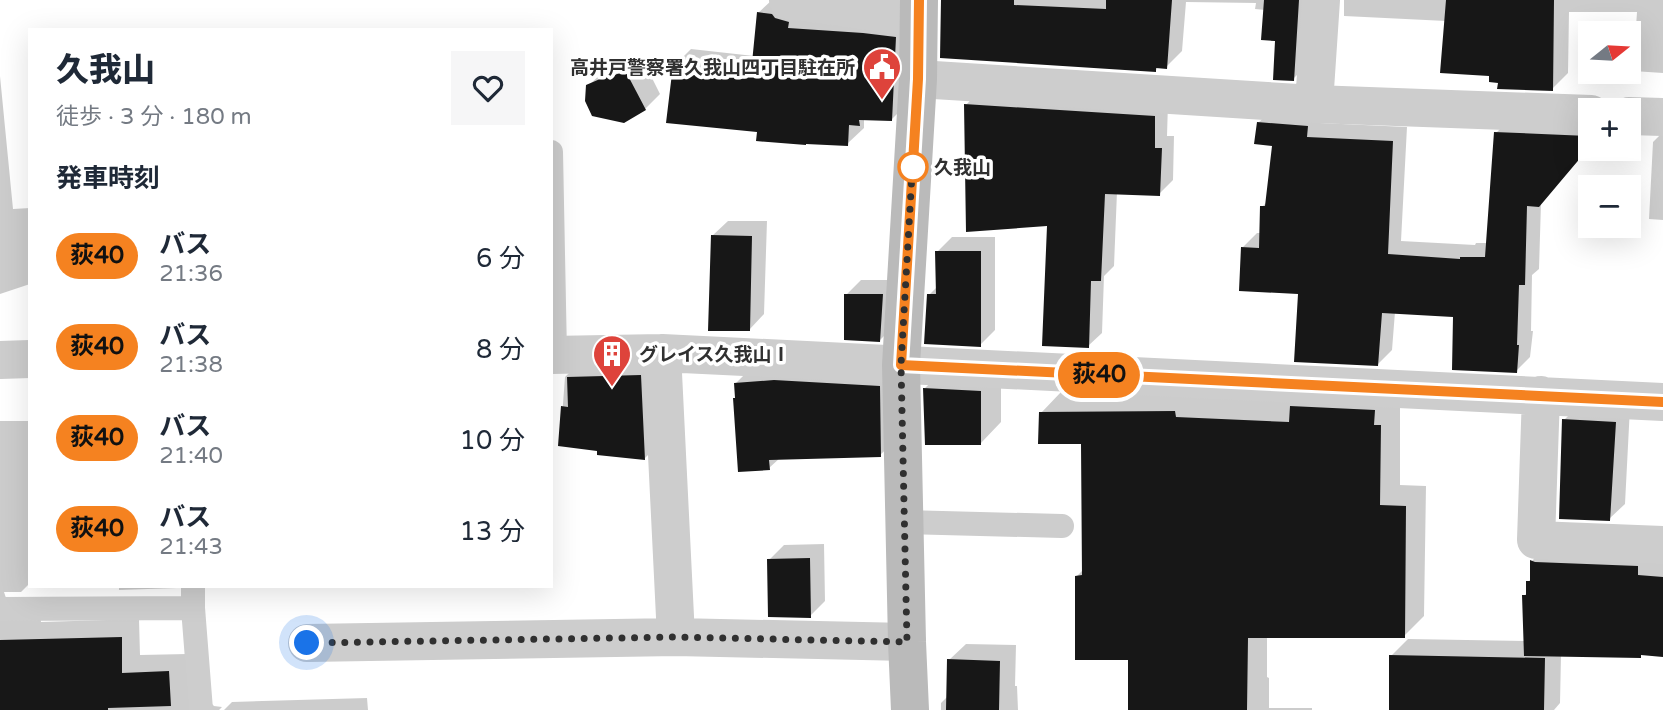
<!DOCTYPE html>
<html lang="ja">
<meta charset="utf-8">
<style>
body{margin:0;font-family:"Varela Round","Noto Sans JP",sans-serif;background:#f6f6f7;color:#1f2937;height:100vh;display:flex;flex-direction:column;font-size:26px;white-space:nowrap}
*{box-sizing:border-box;margin:0}
p{font-size:23px;color:#747a83}
.icon{flex:none;width:38px;height:38px;fill:none;stroke:currentColor;stroke-width:2;stroke-linecap:round;stroke-linejoin:round}
.map{position:relative;flex:1;overflow:hidden}
.details{position:absolute;left:28px;top:28px;width:525px;height:560px;display:flex;flex-direction:column;background:#fff;border-radius:0px;box-shadow:0 7px 28px #0002}
.details>*{flex:none}
.badge{padding:0 14px;border-radius:23px;font-size:24px;line-height:46px}
.needle{width:46px;rotate:72deg}
.fabs{position:absolute;left:1578px;top:21px;display:grid;gap:14px}
.fabs a{display:grid;place-items:center;width:63px;height:63px;border-radius:0px;background:#fff;box-shadow:0 7px 28px #0002;font-size:35px}
.you{position:absolute;width:35px;height:35px;margin:-18px;border:5px solid #fff;border-radius:50%;background:#1a73e8;box-shadow:0 0 0 10px #1a73e833}
.map>.badge{position:absolute;translate:-50% -50%;box-shadow:0 0 0 4px #fff}
h2{padding:0 28px;font-size:26px;line-height:63px}
.round{display:grid;place-items:center;flex:none;width:74px;height:74px;border-radius:0px;background:#f6f6f7}
.headline{display:flex;align-items:center;justify-content:space-between;height:119px;padding:0 28px}
h1{font-size:33px;font-weight:800;line-height:52px}
ul{padding:0;list-style:none}
li{display:flex;align-items:center;gap:21px;height:91px;padding:0 28px}
li div{flex:1}
li b{display:block;font-size:26px}
li em{font-style:normal}
li .badge{min-width:77px;font-weight:700;text-align:center}
.map>svg:first-child{display:block}
.shadow{fill:#0003}
.building{fill:#171717}
.lines{fill:none;stroke-linecap:round;stroke-linejoin:round}
.lane{stroke:#cdcdcd;stroke-width:24}
.street{stroke:#cdcdcd;stroke-width:38}
.secondary{stroke:#bababa;stroke-width:38}
.line-casing{stroke:#fff;stroke-width:16}
.line{stroke:#f58220;stroke-width:10}
.walk{stroke:#303030;stroke-width:7;stroke-dasharray:0 12.6}
.stop-dot{fill:#fff;stroke:#f58220;stroke-width:3.5}
.labels{text-anchor:middle;stroke-width:7;stroke-linejoin:round;paint-order:stroke}
.poi-label{font-size:19px;font-weight:bold;fill:#303030;stroke:#fff;text-anchor:end}
.stop-label{font-size:19px;font-weight:bold;fill:#303030;stroke:#fff;text-anchor:start}
</style>
<div class="map">
<svg width="1663" height="710" viewBox="0 0 1663 710">
<rect width="100%" height="100%" fill="#fff"/>
<!-- shadow -->
<path class="shadow" d="M772,0L912,21L908,103L892,119L864,118V128L847,144L759,131L674,66L691,49L754,56L758,13Z
M943,0H1313L1309,63L1293,79L1265,10L1255,9L1256,3L1186,2L1182,51L1166,67L1159,66L1156,70Z
M1344,0H1663V73L1633,71L1637,12H1569L1568,73L1552,89L1500,81L1491,74L1446,21L1344,16Z
M641,56L660,94L645,109L588,86L604,71L629,59L630,61Z
M0,76L13,209L30,208V284L0,294Z
M979,91L1168,103L1167,136H1174L1173,180L1159,194L1117,192L1114,266L1104,276L1102,333L1088,346L1048,224L966,105Z
M1273,109L1320,123L1407,127L1401,241L1475,245L1476,243H1488L1496,133L1510,119L1591,122V146L1541,203L1539,269L1532,275L1531,331H1533L1530,357L1516,371L1455,316L1395,312L1392,350L1378,364L1300,293L1243,247L1257,233H1261L1262,207L1267,202L1274,145L1258,123Z
M1663,132V220L1649,219L1653,142Z
M728,221H767L764,314L749,330L712,236Z
M952,237H995V330L980,345L929,295L937,287V252Z
M861,280H898L895,325L880,340L846,295Z
M654,363L658,445L645,458L560,444L565,377L578,364Z
M751,368L894,371L896,440L880,455L780,458L769,468L736,397V383Z
M946,368L1001,370V422L981,443L925,388Z
M1061,392H1195L1400,406V485L1426,486L1424,616L1404,636H1267V677L1269,678V708H1312V710H1130V658L1076,577L1084,569L1083,443L1041,413Z
M1579,405L1630,407L1625,504L1609,519L1564,420Z
M0,421H30V583L21,592H4L6,598L40,606L41,622L139,619L140,655L187,654L210,702L214,706L222,707L219,710H0Z
M824,544L825,601L810,616L769,560L784,545Z
M1547,545L1663,551V655L1643,653L1640,656L1561,655L1560,703L1554,710H1391V656L1408,639L1525,641L1524,596L1528,592V582L1532,578V561Z
M119,586H179L177,588L119,590Z
M966,644L1016,645L1015,686H1017L1018,710H941V703L948,696L949,660Z
M367,698L368,710H224L232,702Z"/>
<!-- building -->
<path class="building" d="M941,0H1014V5L1106,9V0H1172L1167,69L1156,68V72L940,58Z
M1264,0H1299L1294,81L1273,80L1275,41L1261,40Z
M1446,0H1554L1553,91L1497,89L1498,83L1489,82V76L1440,73Z
M757,12L772,14L775,18L789,22L788,28L863,33L896,37L892,121L859,120L860,126L849,125L848,146L806,144V145L756,141L757,132L666,123L673,65L751,73Z
M625,70L646,110L624,123L592,116L585,101L586,85L614,73L615,75Z
M964,104L1155,116V148H1162L1160,196L1105,194L1101,281H1091L1089,348L1042,346L1047,226L966,232Z
M1257,122L1308,126L1307,137L1393,141L1388,254L1460,259V257H1485L1494,132L1588,136L1587,150L1539,207L1527,206L1525,285H1519L1517,345H1519L1517,373L1452,370L1453,317L1382,313L1378,366L1294,362L1298,294L1239,291L1241,247L1259,248L1260,206H1265L1272,146L1254,144Z
M711,235L752,236L750,331H708Z
M935,251H981V347L924,344L927,294H936Z
M844,294H883L880,342L844,340Z
M641,375L645,460L597,455V451L558,446L561,406L568,407L567,377Z
M774,380L880,386L881,457L769,460L770,470L738,472L733,398H735L734,383Z
M923,388L981,391V445H925Z
M1290,406L1375,410L1374,425H1381L1380,505L1406,506L1405,638H1248L1247,710H1128V660H1075V576L1082,575L1081,444H1038L1039,412L1175,411L1176,417L1289,422Z
M1562,419L1616,422L1610,521L1559,519Z
M810,558L811,618L768,617L767,559Z
M1530,560L1535,562L1638,566V575L1663,577V657L1641,655V658L1524,656L1522,595H1526V581H1530Z
M122,637V673L169,671L171,706L108,708V710H0V640Z
M1389,655L1545,658L1544,710H1389Z
M947,659L1000,661L999,710H946Z"/>
<g class="lines">
<!-- lane -->
<path class="lane" d="M551,152L555,355
M904,522L1062,526
M193,586V608L201,710
M0,609L193,608"/>
<!-- street -->
<path class="street" d="M788,0L918,18
M918,79L1314,104L1591,114
M1314,104L1321,0
M1629,116L1663,117
M662,353L676,637L907,642
M551,355L662,353L1663,402
M0,360L30,359
M1541,395L1536,540L1663,545
M307,643L676,637"/>
<!-- secondary -->
<path class="secondary" d="M910,710L907,642L901,365L918,79L919,0"/>
</g>
<g class="lines">
<defs>
<path id="line" d="M919,0L918,79L901,365L1663,402"/>
</defs>
<!-- line casing -->
<use href="#line" class="line-casing"/>
<!-- line -->
<use href="#line" class="line"/>
<!-- walk -->
<path class="walk" d="M307,643L676,637L907,642L901,365L913,156V167"/>
</g>
<!-- icons -->
<defs>
<symbol id="civic-pin" viewBox="-11 -11 22 30"><path d="M0 17L-7.5 6A9.5 9.5 0 1 1 7.5 6Z" fill="#de433b" stroke="#fff"/><path d="M-.6-6.5H3V-4.5H.6V-3L4-1V1h2V6H-6V1h2V-1L-.6-3ZM-1.2 2.5V6h2.4V2.5Z" fill="#fff"/></symbol>
<symbol id="building-pin" viewBox="-11 -11 22 30"><path d="M0 17L-7.5 6A9.5 9.5 0 1 1 7.5 6Z" fill="#de433b" stroke="#fff"/><path d="M-4-6H4V6H1V3H-1V6H-4ZM-2.5-4.3h1.7v1.8h-1.7ZM.8-4.3h1.7v1.8H.8ZM-2.5-1h1.7V.8h-1.7ZM.8-1h1.7V.8H.8Z" fill="#fff"/></symbol>
</defs>
<g fill-rule="evenodd">
<use href="#civic-pin" x="860" y="45" width="44" height="60"/>
<use href="#building-pin" x="590" y="332" width="44" height="60"/>
</g>
<!-- markers -->
<circle class="stop-dot" cx="913" cy="167" r="14"/>
<g class="labels">
<!-- poi labels -->
<g class="poi-label">
<text x="855" y="74">高井戸警察署久我山四丁目駐在所</text>
<text x="639" y="361" text-anchor="start">グレイス久我山Ⅰ</text>
</g>
<!-- stop labels -->
<g class="stop-label">
<text x="934" y="174">久我山</text>
</g>
</g>
</svg>
<div class="fabs">
<a><svg class="needle" viewBox="-14 -14 28 28"><path d="M0-13l5 13h-10z" fill="#e53935"/><path d="M0 13l5-13h-10z" fill="#747a83"/></svg></a>
<a>+</a>
<a>−</a>
</div>
<div class="you" style="left:307px;top:643px"></div>
<b class="badge" style="left:1099px;top:375px;background:#f58220;color:#111">荻40</b>
<section class="details">
<div class="headline"><div><h1>久我山</h1><p>徒歩 · 3 分 · 180 m</p></div><a class="round"><svg class="icon" aria-label="heart" viewBox="0 0 24 24"><path d="M12 20l-8-8c-3-5 5-10 8-4 3-6 11-1 8 4z"/></svg></a></div>
<h2>発車時刻</h2>
<ul>
<li><span class="badge" style="background:#f58220;color:#111">荻40</span><div><b>バス</b><p>21:36</p></div><em>6 分</em></li>
<li><span class="badge" style="background:#f58220;color:#111">荻40</span><div><b>バス</b><p>21:38</p></div><em>8 分</em></li>
<li><span class="badge" style="background:#f58220;color:#111">荻40</span><div><b>バス</b><p>21:40</p></div><em>10 分</em></li>
<li><span class="badge" style="background:#f58220;color:#111">荻40</span><div><b>バス</b><p>21:43</p></div><em>13 分</em></li>
</ul>
</section>
</div>
